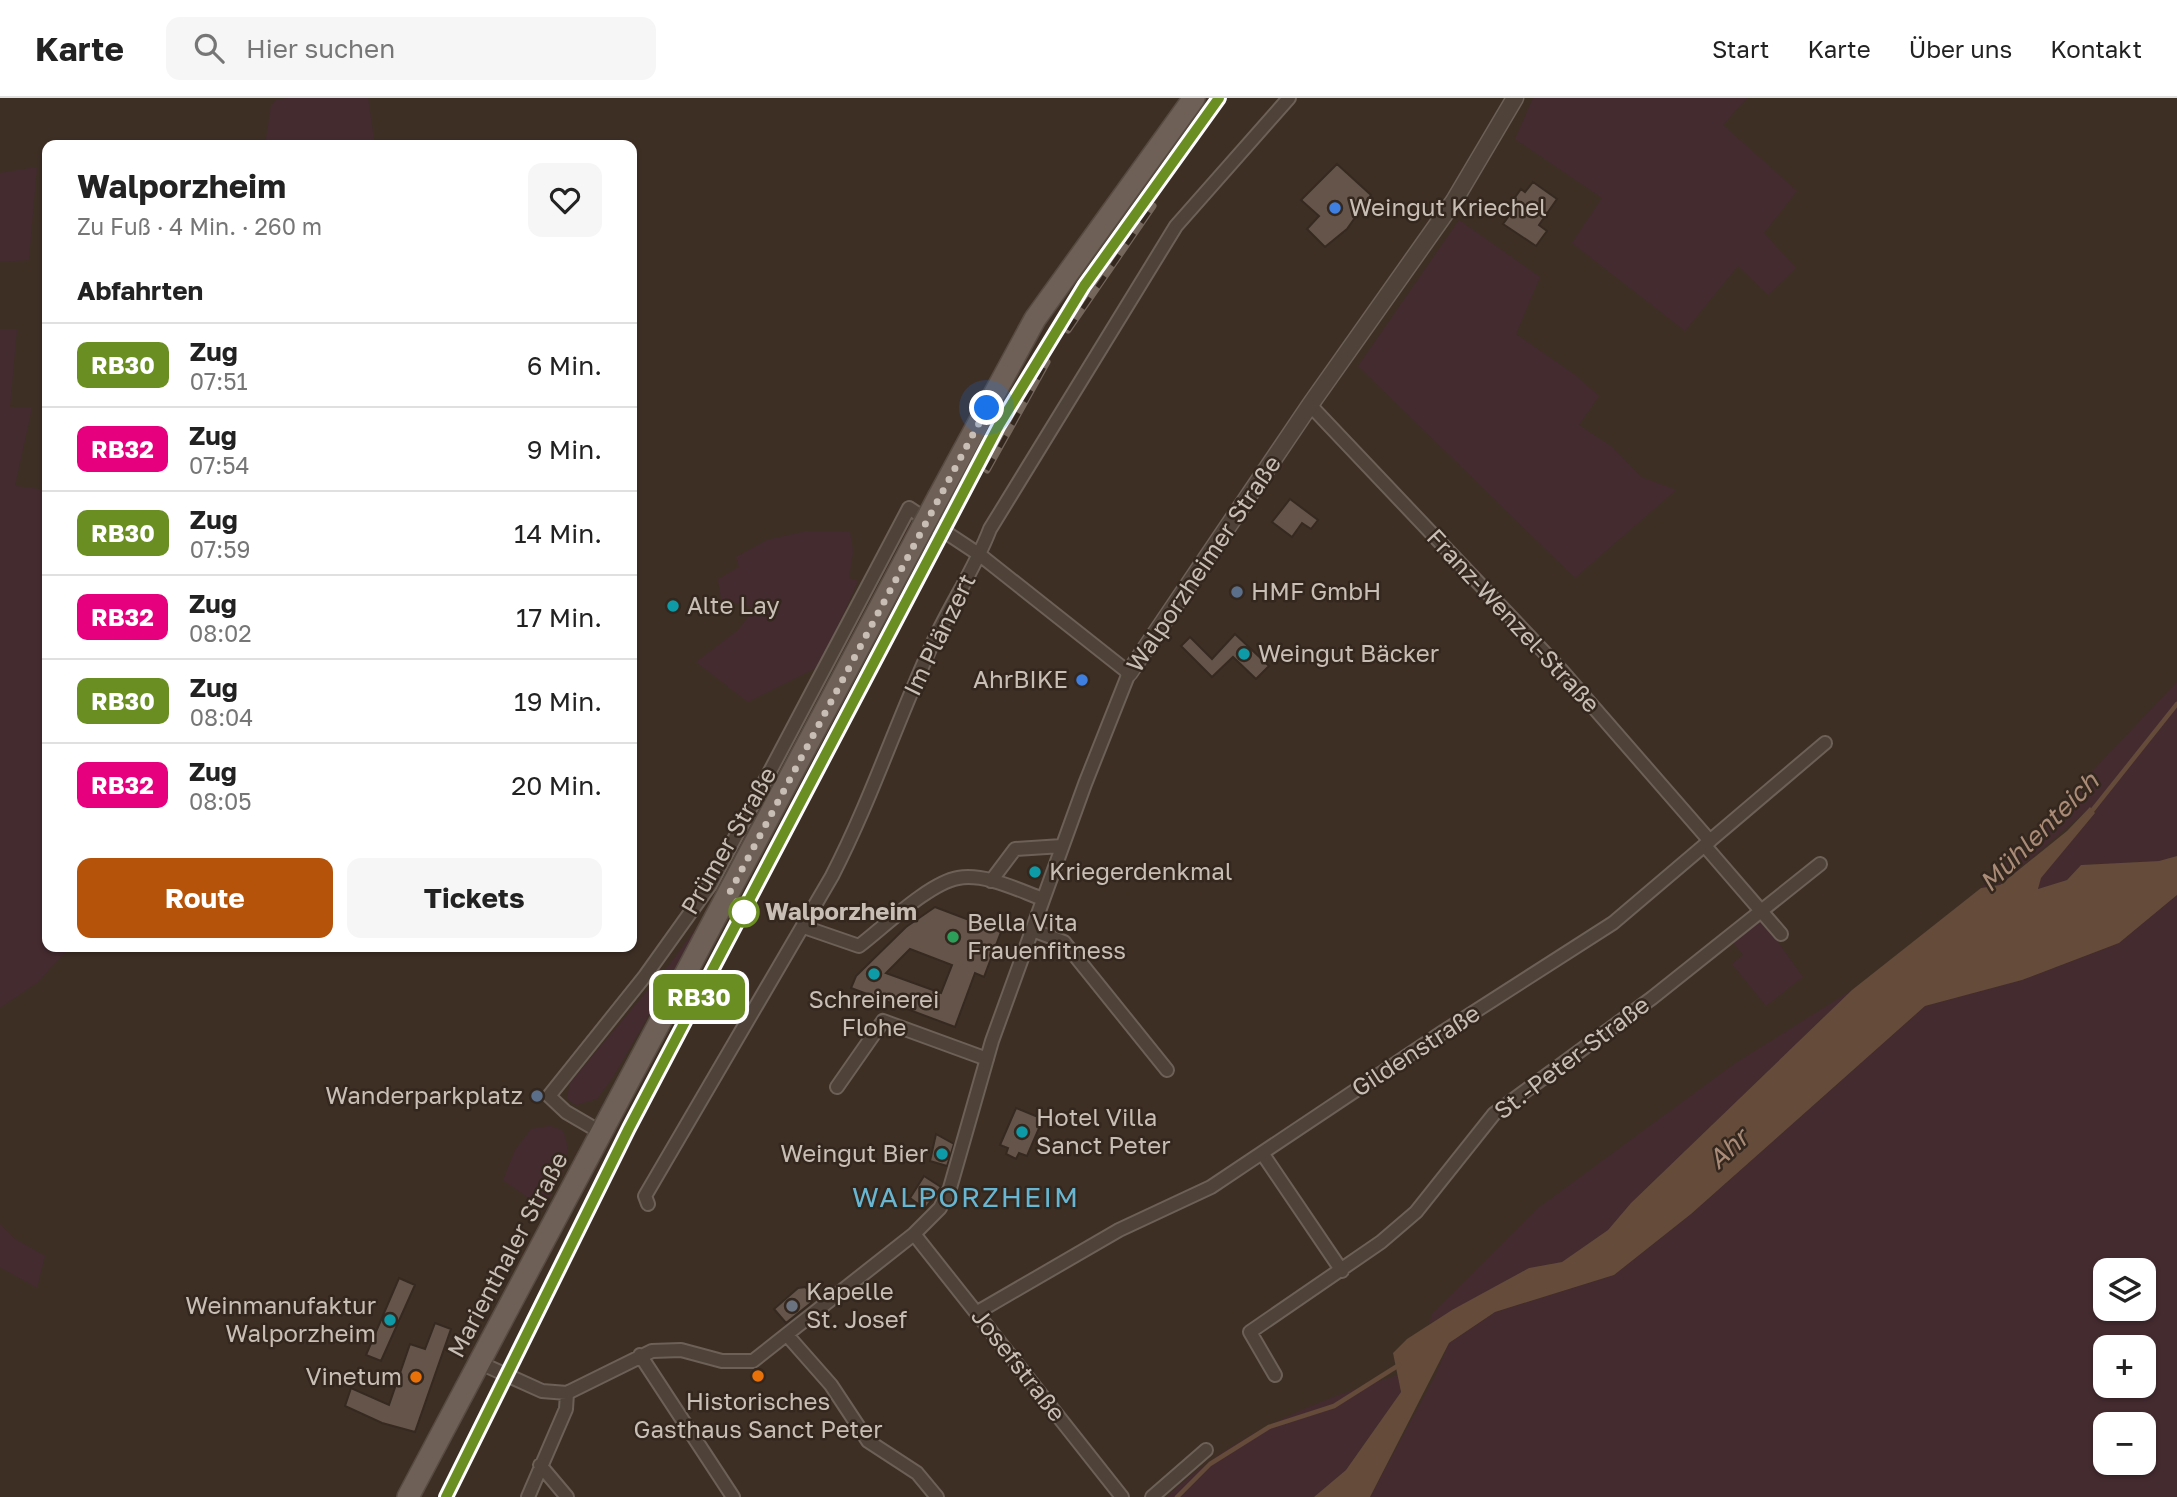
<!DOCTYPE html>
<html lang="de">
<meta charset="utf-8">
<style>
body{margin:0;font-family:"Golos Text",sans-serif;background:#f6f6f6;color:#222;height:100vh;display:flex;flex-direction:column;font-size:26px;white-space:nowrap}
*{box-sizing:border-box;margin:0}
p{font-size:23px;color:#767676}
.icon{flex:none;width:38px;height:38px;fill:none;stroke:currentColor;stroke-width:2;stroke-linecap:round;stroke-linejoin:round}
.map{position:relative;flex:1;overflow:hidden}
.side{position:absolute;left:42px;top:42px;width:595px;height:812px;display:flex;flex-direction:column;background:#fff;border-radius:14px;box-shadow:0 2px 5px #0004}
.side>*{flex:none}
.badge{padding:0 14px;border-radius:10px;font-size:24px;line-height:46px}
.tools{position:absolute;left:2093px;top:1160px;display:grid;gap:14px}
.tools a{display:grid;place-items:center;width:63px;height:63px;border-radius:14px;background:#fff;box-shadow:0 2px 5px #0004;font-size:35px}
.you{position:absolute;width:35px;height:35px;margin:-18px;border:5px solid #fff;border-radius:50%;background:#1a73e8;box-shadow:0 0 0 10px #1a73e833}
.map>.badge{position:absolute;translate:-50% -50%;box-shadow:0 0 0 4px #fff}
h2{padding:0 35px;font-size:26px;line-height:63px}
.round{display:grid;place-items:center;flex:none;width:74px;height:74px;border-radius:14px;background:#f6f6f6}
.summary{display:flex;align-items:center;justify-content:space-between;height:119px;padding:0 35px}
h1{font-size:33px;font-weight:700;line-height:52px}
.cta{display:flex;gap:14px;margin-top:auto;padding:14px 35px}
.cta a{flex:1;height:80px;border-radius:14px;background:#b45309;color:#fff;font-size:28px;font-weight:700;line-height:80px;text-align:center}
.cta a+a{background:#f6f6f6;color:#222}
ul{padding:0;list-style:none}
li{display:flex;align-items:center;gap:21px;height:84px;padding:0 35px;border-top:2px solid #e0e0e0}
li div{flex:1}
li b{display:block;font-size:26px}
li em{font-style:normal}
li .badge{min-width:77px;font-weight:700;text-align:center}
header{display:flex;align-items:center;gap:42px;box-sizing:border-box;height:98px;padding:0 35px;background:#fff;border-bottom:2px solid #e0e0e0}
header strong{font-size:33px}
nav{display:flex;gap:38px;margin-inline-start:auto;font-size:24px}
.search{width:490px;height:63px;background:#f6f6f6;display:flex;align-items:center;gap:18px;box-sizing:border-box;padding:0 24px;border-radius:14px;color:#767676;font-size:26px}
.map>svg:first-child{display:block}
.green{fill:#442b30;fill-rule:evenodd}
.water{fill:#644b3a}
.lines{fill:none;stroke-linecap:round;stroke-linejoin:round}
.stream{stroke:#644b3a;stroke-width:4.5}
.building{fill:#64544a;stroke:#352920;stroke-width:2;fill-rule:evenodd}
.minor-casing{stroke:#6c6057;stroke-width:16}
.tertiary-casing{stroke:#6c6057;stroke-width:19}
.primary-casing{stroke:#574b42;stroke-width:24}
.minor{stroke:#4e4239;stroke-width:12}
.tertiary{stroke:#4e4239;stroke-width:16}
.primary{stroke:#6e6057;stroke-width:21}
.rail-casing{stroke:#75665c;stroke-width:7}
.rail{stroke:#33271e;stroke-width:4.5;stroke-dasharray:13;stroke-linecap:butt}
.primary-bridge-casing{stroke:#574b42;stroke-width:24;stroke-linecap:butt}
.primary-bridge{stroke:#6e6057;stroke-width:21}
.line-casing{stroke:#fff;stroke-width:16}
.line{stroke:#6b8e23;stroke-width:10}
.walk{stroke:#c9beb5;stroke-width:7;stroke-dasharray:0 12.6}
.shop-dot{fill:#3f7fe0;stroke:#33271e;stroke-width:2.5}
.service-dot{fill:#5c6f8a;stroke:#33271e;stroke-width:2.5}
.culture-dot{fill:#0f9aa8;stroke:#33271e;stroke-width:2.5}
.stop-dot{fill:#fff;stroke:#6b8e23;stroke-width:3.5}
.leisure-dot{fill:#2e9e5b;stroke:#33271e;stroke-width:2.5}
.worship-dot{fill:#6b7280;stroke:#33271e;stroke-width:2.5}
.food-dot{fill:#e8710a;stroke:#33271e;stroke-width:2.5}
.labels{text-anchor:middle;stroke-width:5;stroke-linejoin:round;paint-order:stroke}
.poi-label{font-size:24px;fill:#c9beb5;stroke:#33271e;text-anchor:start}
.street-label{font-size:24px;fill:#c9beb5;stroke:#33271e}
.stop-label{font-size:24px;font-weight:bold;fill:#c9beb5;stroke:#33271e;text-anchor:start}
.water-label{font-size:26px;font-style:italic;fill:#aa8b77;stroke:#33271e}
.quarter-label{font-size:28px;letter-spacing:2px;fill:#68b6d1;stroke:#33271e}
</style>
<header>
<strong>Karte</strong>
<div class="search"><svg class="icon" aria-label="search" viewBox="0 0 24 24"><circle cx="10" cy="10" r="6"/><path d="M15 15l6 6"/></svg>Hier suchen</div>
<nav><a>Start</a><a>Karte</a><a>Über uns</a><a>Kontakt</a></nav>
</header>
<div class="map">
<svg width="2177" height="1399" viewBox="0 0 2177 1399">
<rect width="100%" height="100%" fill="#3e2f25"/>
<!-- green -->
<path class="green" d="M288,0H368L375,47H265L271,8L276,2Z
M1533,0H1747L1723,27L1797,93L1764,135L1796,170L1768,197L1738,168L1685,233L1572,145L1602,100L1515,41Z
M37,69L29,162L0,164V75Z
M1459,122L1540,179L1516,236L1575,277L1599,298L1579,327L1612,349L1641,379L1676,392L1575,480L1358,268Z
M0,231H17L10,309L32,310L15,388L47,392V849H70L38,884L0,910Z
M807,433L850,434L853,454L849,480L858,483L820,568L748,604L696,564L738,532L755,510L721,501L718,481L739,469L736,459L767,442Z
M2177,584V758L2159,763L2081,767L2067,782L2038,791L2040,780L2095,715L2090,710L1999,788L1981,790Z
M2177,797V1399H1370L1435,1278L1449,1245L1495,1214L1614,1177L1691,1116L1925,908L2022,882L2119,845ZM2105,1172H2144V1211H2105ZM2105,1250H2144V1288H2105ZM2105,1326H2144V1365H2105Z
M711,810L613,979L597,1001L576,1007L567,1001L570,985L672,863Z
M1761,820L1803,879L1766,908L1732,866L1743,857L1732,843Z
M1852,892L1631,1105L1608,1132L1562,1164L1529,1170L1429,1226L1432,1216L1538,1110L1734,966Z
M550,1028L562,1032C577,1057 555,1087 544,1111L503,1082L515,1052L531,1031Z
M0,1126L15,1141L45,1158L37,1190L0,1169Z
M1398,1277L1401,1294L1346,1372L1314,1399H1167C1232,1336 1313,1304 1398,1277Z"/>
<!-- water -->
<path class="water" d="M2090,709L2095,715L2041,780L2038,791L2067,782L2081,767L2159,763L2177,758V797L2119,845L2022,882L1925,908L1691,1116L1614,1177L1495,1214L1449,1245L1370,1399H1314L1346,1372L1401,1294L1393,1255L1407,1241L1452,1212L1529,1170L1562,1164L1608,1132L1631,1105L1852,892L1981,790L2000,787L2067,733Z"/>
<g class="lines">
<!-- stream -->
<path class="stream" d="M2091,714L2177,606
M1177,1399L1210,1366L1269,1329L1334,1308L1399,1267"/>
</g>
<!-- building -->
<path class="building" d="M1337,66L1371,97L1347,131L1325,149L1307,131L1319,118L1301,102Z
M1533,84L1557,101L1539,127L1547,133L1536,148L1503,126L1511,115L1506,112L1521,91L1525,94Z
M1290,401L1318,422L1311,431L1302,425L1292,439L1272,424Z
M1235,536L1269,568L1256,581L1233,559L1212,579L1181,548L1190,539L1212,561Z
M935,809L1001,834L984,879L975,875L955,929L851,890L856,878L906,829ZM910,851L952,867L941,895L886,875Z
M1016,1010L1043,1021L1027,1058L1019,1055L1016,1061L1006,1056L1008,1050L1000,1047Z
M936,1036L954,1046L947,1068L930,1063Z
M924,1078L941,1089L925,1111L910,1100Z
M399,1180L415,1187L381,1263L366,1257Z
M805,1189L812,1195L811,1205L786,1225L774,1211L798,1190Z
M435,1225L451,1231L415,1334L382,1325L345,1308L351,1290L389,1307L410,1246L425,1251Z"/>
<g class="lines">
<defs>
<path id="minor" d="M1310,307L1562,573L1710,743
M1705,748L1781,836
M991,783L1015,751L1062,748
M804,829L859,848C884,829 929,785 958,780C985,775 1018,792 1043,801
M1032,832L1064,844L1167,972
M837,989L883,923L987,961
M1262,1055L1342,1173
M648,1106L645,1098L832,778C870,704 896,626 930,551C948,510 974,473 990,431L1176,128L1289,0
M914,1136L1122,1399
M976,1215L1119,1132L1211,1089L1443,934L1613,825L1825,645
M787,1237L831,1287L868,1343L917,1375L937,1399
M640,1257L733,1399
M480,1265L542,1293L567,1295L652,1253L681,1252L722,1263H753L914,1136L940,1110L950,1090L992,943L1085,686L1129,575L980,457L909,410L710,787L645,878L549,998L566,1014L602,1035
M1275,1277L1250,1234L1381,1144L1416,1114L1494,1016L1652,900L1820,766
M540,1367L567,1399
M528,1399L566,1311L567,1295
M1152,1399L1206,1352"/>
<path id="tertiary" d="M1129,575L1310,307L1454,103L1515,0"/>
<path id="primary" d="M939,398L1035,221L1194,0
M408,1399L922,430"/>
</defs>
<!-- minor casing -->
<use href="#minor" class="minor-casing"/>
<!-- tertiary casing -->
<use href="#tertiary" class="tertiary-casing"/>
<!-- primary casing -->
<use href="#primary" class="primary-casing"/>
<!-- minor -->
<use href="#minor" class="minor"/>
<!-- tertiary -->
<use href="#tertiary" class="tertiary"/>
<!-- primary -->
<use href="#primary" class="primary"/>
<defs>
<path id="rail" d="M1068,232L1153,108
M987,372L1047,264
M446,1399L629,1030L999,327L1084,189L1219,0"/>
</defs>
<!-- rail casing -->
<use href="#rail" class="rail-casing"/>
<!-- rail -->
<use href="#rail" class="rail"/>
<defs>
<path id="primary-bridge" d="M922,430L939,398"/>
</defs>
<!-- primary-bridge casing -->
<use href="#primary-bridge" class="primary-bridge-casing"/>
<!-- primary-bridge -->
<use href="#primary-bridge" class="primary-bridge"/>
</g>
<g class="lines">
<defs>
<path id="line" d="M446,1399L629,1030L999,327L1084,188L1219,0"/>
</defs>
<!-- line casing -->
<use href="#line" class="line-casing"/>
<!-- line -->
<use href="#line" class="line"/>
<!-- walk -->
<path class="walk" d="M744,814L730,794L987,310"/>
</g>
<!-- markers -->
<g class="shop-dot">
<circle cx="1335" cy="110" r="7"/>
<circle cx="1082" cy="582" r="7"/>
</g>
<g class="service-dot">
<circle cx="1237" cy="494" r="7"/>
<circle cx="537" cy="998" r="7"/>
</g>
<g class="culture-dot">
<circle cx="673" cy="508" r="7"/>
<circle cx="1244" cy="556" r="7"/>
<circle cx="1035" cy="774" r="7"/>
<circle cx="874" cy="876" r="7"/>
<circle cx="1022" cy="1034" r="7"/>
<circle cx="942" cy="1056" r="7"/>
<circle cx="390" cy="1222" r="7"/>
</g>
<circle class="stop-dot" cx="744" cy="814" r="14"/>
<circle class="leisure-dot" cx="953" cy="839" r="7"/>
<circle class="worship-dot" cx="792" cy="1208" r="7"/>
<g class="food-dot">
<circle cx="758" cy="1278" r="7"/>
<circle cx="416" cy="1279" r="7"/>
</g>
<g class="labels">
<!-- poi labels -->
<g class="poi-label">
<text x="1349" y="118">Weingut Kriechel</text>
<text x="1251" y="502">HMF GmbH</text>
<text x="687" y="516">Alte Lay</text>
<text x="1258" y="564">Weingut Bäcker</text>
<text x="1068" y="590" text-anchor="end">AhrBIKE</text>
<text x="1049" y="782">Kriegerdenkmal</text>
<text x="967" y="833">Bella Vita<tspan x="967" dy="28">Frauenfitness</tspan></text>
<text x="874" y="910" text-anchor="middle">Schreinerei<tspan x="874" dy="28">Flohe</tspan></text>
<text x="523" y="1006" text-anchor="end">Wanderparkplatz</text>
<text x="1036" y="1028">Hotel Villa<tspan x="1036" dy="28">Sanct Peter</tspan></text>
<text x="928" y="1064" text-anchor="end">Weingut Bier</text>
<text x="806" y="1202">Kapelle<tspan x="806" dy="28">St. Josef</tspan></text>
<text x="376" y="1216" text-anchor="end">Weinmanufaktur<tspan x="376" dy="28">Walporzheim</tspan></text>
<text x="402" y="1287" text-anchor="end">Vinetum</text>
<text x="758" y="1312" text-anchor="middle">Historisches<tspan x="758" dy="28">Gasthaus Sanct Peter</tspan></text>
</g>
<!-- street labels -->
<g class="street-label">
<text transform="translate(1204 466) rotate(-56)" y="8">Walporzheimer Straße</text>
<text transform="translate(1513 523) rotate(47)" y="8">Franz-Wenzel-Straße</text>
<text transform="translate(940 537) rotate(-64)" y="8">Im Plänzert</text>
<text transform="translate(729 743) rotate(-60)" y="8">Prümer Straße</text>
<text transform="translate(1416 953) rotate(-33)" y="8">Gildenstraße</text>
<text transform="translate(1572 960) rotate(-37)" y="8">St.-Peter-Straße</text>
<text transform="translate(508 1157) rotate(-62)" y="8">Marienthaler Straße</text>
<text transform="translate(1018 1267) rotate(52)" y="8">Josefstraße</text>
</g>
<!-- stop labels -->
<g class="stop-label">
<text x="765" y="822">Walporzheim</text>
</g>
<!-- water labels -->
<g class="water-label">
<text transform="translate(2039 734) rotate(-45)" y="9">Mühlenteich</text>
<text transform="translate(1728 1051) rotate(-43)" y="9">Ahr</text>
</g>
<!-- quarter labels -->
<g class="quarter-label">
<text x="966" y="1109">WALPORZHEIM</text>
</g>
</g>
</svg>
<div class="tools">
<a><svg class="icon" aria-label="layers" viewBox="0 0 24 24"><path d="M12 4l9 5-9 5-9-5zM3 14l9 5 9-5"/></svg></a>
<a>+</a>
<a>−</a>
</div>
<div class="you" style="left:987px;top:310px"></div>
<b class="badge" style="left:699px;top:899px;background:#6b8e23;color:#fff">RB30</b>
<section class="side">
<div class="summary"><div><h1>Walporzheim</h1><p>Zu Fuß · 4 Min. · 260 m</p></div><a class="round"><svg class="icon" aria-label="heart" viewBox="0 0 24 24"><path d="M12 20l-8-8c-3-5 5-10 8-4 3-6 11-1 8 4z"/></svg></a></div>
<h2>Abfahrten</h2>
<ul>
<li><span class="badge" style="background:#6b8e23;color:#fff">RB30</span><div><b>Zug</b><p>07:51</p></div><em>6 Min.</em></li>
<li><span class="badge" style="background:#e6007e;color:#fff">RB32</span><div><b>Zug</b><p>07:54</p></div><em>9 Min.</em></li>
<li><span class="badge" style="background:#6b8e23;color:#fff">RB30</span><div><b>Zug</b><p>07:59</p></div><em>14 Min.</em></li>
<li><span class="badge" style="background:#e6007e;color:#fff">RB32</span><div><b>Zug</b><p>08:02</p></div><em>17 Min.</em></li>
<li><span class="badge" style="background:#6b8e23;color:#fff">RB30</span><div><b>Zug</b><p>08:04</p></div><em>19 Min.</em></li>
<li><span class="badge" style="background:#e6007e;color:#fff">RB32</span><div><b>Zug</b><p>08:05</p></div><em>20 Min.</em></li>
</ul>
<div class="cta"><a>Route</a><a>Tickets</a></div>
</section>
</div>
